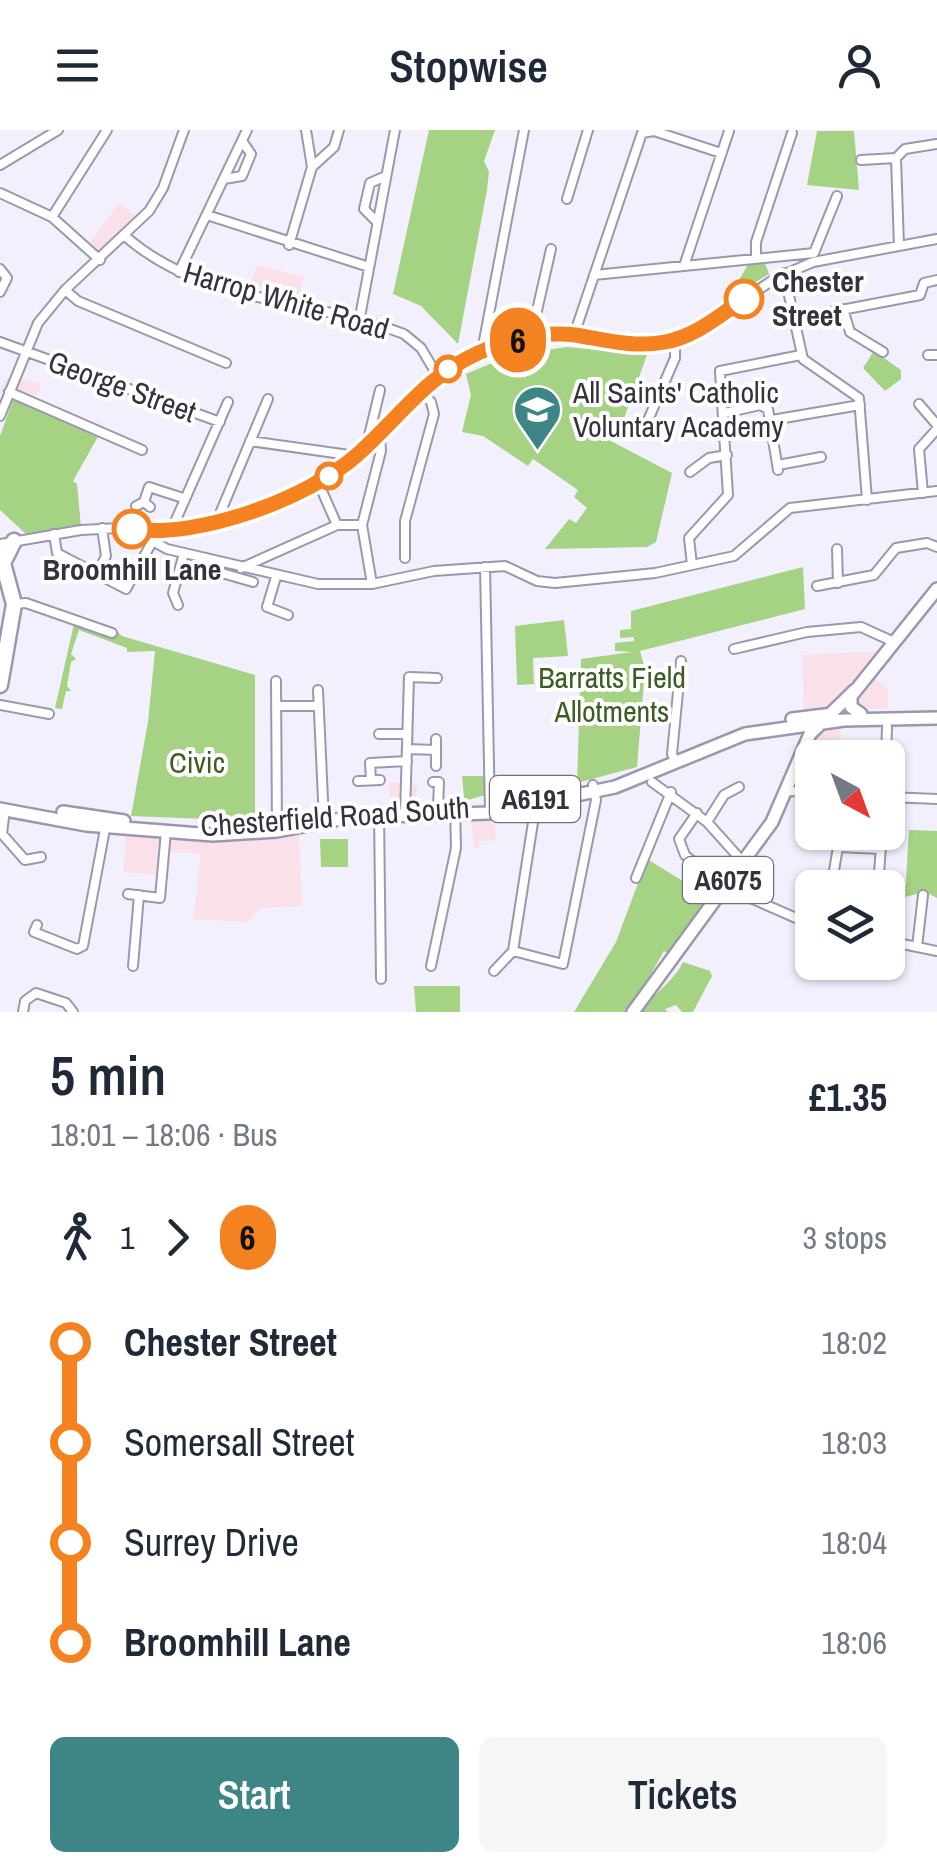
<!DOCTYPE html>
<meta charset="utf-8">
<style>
body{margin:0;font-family:"Archivo Narrow",sans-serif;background:#f6f6f7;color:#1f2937;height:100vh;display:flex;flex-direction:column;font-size:38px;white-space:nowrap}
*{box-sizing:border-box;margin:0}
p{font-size:32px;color:#747a83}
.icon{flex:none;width:55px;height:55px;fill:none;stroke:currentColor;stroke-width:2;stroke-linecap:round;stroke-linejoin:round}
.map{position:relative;height:882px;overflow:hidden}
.drawer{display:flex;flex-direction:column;background:#fff;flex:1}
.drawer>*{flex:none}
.badge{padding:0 20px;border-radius:32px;font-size:35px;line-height:65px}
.needle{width:65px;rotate:139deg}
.fabs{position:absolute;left:795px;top:610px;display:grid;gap:20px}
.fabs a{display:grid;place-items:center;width:110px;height:110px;border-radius:15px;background:#fff;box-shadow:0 2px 8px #0004;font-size:50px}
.map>.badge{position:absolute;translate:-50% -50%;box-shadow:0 0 0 5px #fff}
.legs{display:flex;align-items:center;gap:15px;height:110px;padding:0 50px;font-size:32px}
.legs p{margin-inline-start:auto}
.head{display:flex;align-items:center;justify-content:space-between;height:170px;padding:0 50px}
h1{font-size:55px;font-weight:600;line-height:75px}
.button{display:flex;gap:20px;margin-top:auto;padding:20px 50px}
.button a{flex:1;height:115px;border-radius:15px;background:#3e8686;color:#fff;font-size:40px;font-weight:600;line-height:115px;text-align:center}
.button a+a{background:#f6f6f7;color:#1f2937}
ul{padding:0 50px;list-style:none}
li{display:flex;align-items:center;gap:35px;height:100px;font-size:38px}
li i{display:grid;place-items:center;width:15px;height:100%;margin:0 12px;background:currentColor}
li i::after{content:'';width:25px;height:25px;margin:-12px;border:8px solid;border-radius:50%;background:#fff}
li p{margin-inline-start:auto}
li:first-child i{background:linear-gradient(#0000 50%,currentColor 0)}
li:last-child i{background:linear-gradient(currentColor 50%,#0000 0)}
header{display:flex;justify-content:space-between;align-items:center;height:130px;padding:0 50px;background:#fff;font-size:45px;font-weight:600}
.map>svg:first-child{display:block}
.commercial{fill:#fae0e8}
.green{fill:#a5d283}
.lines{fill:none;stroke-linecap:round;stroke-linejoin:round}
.minor-casing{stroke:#9b97b1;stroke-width:12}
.major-casing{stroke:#9b97b1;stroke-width:16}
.highway-casing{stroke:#9b97b1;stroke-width:19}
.minor{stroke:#fff;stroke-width:8}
.major{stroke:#fff;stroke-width:11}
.highway{stroke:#fff;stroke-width:14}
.line-1-casing{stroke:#fff;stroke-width:22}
.line-1{stroke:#f58220;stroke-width:15}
.stop-1-dot{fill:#fff;stroke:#f58220;stroke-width:5}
.labels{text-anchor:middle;stroke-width:8;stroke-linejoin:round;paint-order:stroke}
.shield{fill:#fff;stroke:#717077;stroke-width:2.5}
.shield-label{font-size:28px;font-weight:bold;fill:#34323d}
.stop-label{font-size:30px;font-weight:bold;fill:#34323d;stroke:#fff;text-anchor:start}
.street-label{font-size:30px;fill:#34323d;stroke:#fff}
.poi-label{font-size:30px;fill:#34323d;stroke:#fff;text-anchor:start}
.park-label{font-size:30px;fill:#3c5c21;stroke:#fff}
</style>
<header><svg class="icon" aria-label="menu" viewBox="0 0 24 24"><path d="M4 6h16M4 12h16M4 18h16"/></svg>Stopwise<svg class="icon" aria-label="person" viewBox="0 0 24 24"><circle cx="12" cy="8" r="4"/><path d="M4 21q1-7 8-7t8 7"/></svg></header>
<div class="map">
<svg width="937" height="882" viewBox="0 0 937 882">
<rect width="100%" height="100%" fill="#f2f0fc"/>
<!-- commercial -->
<path class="commercial" d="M119,73L135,87L98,121L90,112Z
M257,135L304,147L298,171L248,159Z
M21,247L41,254L37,265L0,263L5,249Z
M880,521L865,540L888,559V579L862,578L840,596V611L834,612V627H830L829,618L813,617L804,582L802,525Z
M389,652L417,655L416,673L390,675Z
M494,687L496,710L479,711V718H474L471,689Z
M299,701L302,776L261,778L247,792L193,789L201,723L161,722L158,745L123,742L126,704L227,709Z"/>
<!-- green -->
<path class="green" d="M429,0H495L484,31L489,42L487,60L458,214L421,176L393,164Z
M817,1H854L859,60L807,55Z
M749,133H765L769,144L728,169Z
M567,217L647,225L622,294L610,296L607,309L672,343L656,412L647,417L545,419L569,389L576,393L587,378L574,367L578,360L533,329L528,336L483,306L462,302L471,265L466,244L511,225Z
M874,221L901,240V249L885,261L863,238Z
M14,267L100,303L73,351L77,354L81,397L26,404L0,380V306Z
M803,437L805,479L640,521L645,539L637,637L577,653L581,529L632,522L615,521V513L634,511V507L620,508V500L631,499V481Z
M564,490L568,526L533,528L534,554L517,555L515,496Z
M74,494L112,507L117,501L122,506L255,545V691L131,686L148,592L155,521L127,522V518L79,500L71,524L76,529L71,532L67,556L71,561H66L62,579L55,578Z
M462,646H485V665L458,673L464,667Z
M909,700L937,701V768L925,762L905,767Z
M320,709H348V737H321Z
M647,729L712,769L671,825L664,821L629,882H574L616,812Z
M683,832L710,841L712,846L693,882H682L676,875L665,879L668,882H641C654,862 673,853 683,832Z
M414,856H460V882H416Z"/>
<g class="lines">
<defs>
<path id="minor" d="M642,3L654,1L721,23
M896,28L899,116
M861,30L896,28L905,19L937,14
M0,35L58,0
M312,37L334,17L339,0
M224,49L242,46L251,24L242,11
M0,63L52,87L100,130
M567,69L588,0
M207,85L369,137
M52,87L107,0
M377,92L364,79L370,53L386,46
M125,106C203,175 312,168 404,204L421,218L437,245
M289,115L312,37L306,0
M756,128V112L792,3
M684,136L729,1
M0,139L7,148L0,162
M179,142L247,0
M784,143L803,229L859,268L867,370
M594,145L814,123L837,66
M65,160L78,171L226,233
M843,179L850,202L883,222
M794,189L920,165L924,153L937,150
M359,192L395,0
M574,205L642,3
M531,207L551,119
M0,212L220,292
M482,221L524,0
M928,225H937
M9,262L142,320
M919,274L937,295
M725,283L760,275L768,279L778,340
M0,286L38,193L65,160L149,81L163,58L184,0
M772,290L860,275
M642,304L675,228V209
M250,311L356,326
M367,314L380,260
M778,335L821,327
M690,342L709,328L727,325
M318,352L337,395
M923,363L919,319L937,299
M144,372L149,357L183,368
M136,376L144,372L150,377
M216,393L268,269
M135,401L167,419L318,454H372L434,441L505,436L537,451L555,453L655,443L734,426L790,378L937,361
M171,401L228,272
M54,404L57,423L126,459L152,412
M0,414L81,400L121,398L159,402L216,393L332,344L363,319L428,251L482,221L554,204L617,214L667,212L701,198L776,148L813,132L937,109
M837,419L838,453
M405,428V391L434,284L431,272L420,259
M194,435L253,452
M692,435L689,408L728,365L720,241L801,225
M485,437L490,683
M241,438L337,395H362
M97,444L106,426L102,398
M276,447L267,477L288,485
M372,454L362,395L381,321L380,303
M817,456L874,445L896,418L927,413L937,417
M14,474L26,473L112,503
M178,475L173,463L184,423
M734,519L807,502L861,497L894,512
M276,551L277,701
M318,560L324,692
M0,575L49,584
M276,576H318
M379,604H407
M407,619L436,620
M886,628L887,597
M676,633L672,624L681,531
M436,636V609
M371,650L370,633L407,631
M358,651L380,650
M433,652H439L438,677
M652,652L707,692L742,731
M787,661L812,662
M888,667L937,669
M5,679L2,704L25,730L41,727
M379,680L381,849
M697,683L679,709L685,725L705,742
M405,685L409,547L437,548
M707,692L724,665L739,657
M636,748L671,662
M723,756L812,795
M831,758L838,717L881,719
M878,758L882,702
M128,764L160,768L166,701
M37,795L34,802L77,819L83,816L106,694
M888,811L937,821
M917,817L923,765
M513,821L563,834L596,670L593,655
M513,821L534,686L531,670
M133,836L139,765
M431,836L456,718L455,677
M494,841L513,821
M23,882L25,871L36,863L66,873L73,882"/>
<path id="major" d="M852,565L937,459
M851,567V577L861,584
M792,589L833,584
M0,679L86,695L213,705L277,701L351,687L490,683L615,657L745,604L844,590L937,588
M63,682L124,691
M633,882L772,692L810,604L855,560"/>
<path id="highway" d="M0,422L14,474L0,555
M4,431L14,411"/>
</defs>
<!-- minor casing -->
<use href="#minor" class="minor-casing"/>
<!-- major casing -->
<use href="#major" class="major-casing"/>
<!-- highway casing -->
<use href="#highway" class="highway-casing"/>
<!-- minor -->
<use href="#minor" class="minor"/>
<!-- major -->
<use href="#major" class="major"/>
<!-- highway -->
<use href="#highway" class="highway"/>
</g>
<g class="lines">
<defs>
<path id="line-1" d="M132,399C198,409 307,369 357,325C401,286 424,248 478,223C506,210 544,201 575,205C606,210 633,218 665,212C695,207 720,185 744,169"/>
</defs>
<!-- line-1 casing -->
<use href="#line-1" class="line-1-casing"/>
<!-- line-1 -->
<use href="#line-1" class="line-1"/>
</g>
<!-- icons -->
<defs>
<symbol id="school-pin" viewBox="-11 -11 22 30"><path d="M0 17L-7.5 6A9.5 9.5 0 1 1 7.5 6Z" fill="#3e8686" stroke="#fff"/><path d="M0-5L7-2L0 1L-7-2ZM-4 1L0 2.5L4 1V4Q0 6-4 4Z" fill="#fff"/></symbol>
</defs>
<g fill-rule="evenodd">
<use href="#school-pin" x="510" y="252" width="55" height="75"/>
</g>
<!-- markers -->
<g class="stop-1-dot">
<circle cx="744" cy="169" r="18"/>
<circle cx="448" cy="239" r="12"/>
<circle cx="329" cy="346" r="12"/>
<circle cx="132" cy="399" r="18"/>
</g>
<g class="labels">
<!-- shield labels -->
<g class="shield">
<rect x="490" y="646" width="90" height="46" rx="8"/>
<rect x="683" y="727" width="90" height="46" rx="8"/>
</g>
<g class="shield-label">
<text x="535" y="679">A6191</text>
<text x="728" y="760">A6075</text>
</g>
<!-- stop labels -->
<g class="stop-label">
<text x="772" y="162">Chester<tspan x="772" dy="34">Street</tspan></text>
<text x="132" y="450" text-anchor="middle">Broomhill Lane</text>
</g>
<!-- street labels -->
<g class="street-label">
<text transform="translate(286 171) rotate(16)" y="10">Harrop White Road</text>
<text transform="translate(122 257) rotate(20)" y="10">George Street</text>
<text transform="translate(335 687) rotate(-4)" y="10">Chesterfield Road South</text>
</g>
<!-- poi labels -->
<g class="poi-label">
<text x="573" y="273">All Saints' Catholic<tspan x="573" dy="34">Voluntary Academy</tspan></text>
</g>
<!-- park labels -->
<g class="park-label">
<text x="612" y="558">Barratts Field<tspan x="612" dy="34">Allotments</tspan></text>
<text x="197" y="643">Civic</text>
</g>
</g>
</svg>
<div class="fabs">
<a><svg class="needle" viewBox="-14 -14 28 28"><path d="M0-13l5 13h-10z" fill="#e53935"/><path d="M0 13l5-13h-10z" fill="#747a83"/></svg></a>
<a><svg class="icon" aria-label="layers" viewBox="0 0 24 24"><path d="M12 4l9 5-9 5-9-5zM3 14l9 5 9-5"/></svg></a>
</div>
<b class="badge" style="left:518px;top:210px;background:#f58220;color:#111">6</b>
</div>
<section class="drawer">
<div class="head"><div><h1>5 min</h1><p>18:01 – 18:06 · Bus</p></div><b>£1.35</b></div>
<div class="legs"><svg class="icon" aria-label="walk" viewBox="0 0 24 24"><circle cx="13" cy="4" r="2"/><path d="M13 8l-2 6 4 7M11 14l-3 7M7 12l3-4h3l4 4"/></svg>1<svg class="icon" aria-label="forward" viewBox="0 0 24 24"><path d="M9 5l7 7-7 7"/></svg><b class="badge" style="background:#f58220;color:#111">6</b><p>3 stops</p></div>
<ul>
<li><i style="color:#f58220"></i><b>Chester Street</b><p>18:02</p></li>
<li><i style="color:#f58220"></i><span>Somersall Street</span><p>18:03</p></li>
<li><i style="color:#f58220"></i><span>Surrey Drive</span><p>18:04</p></li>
<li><i style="color:#f58220"></i><b>Broomhill Lane</b><p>18:06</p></li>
</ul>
<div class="button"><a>Start</a><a>Tickets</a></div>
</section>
